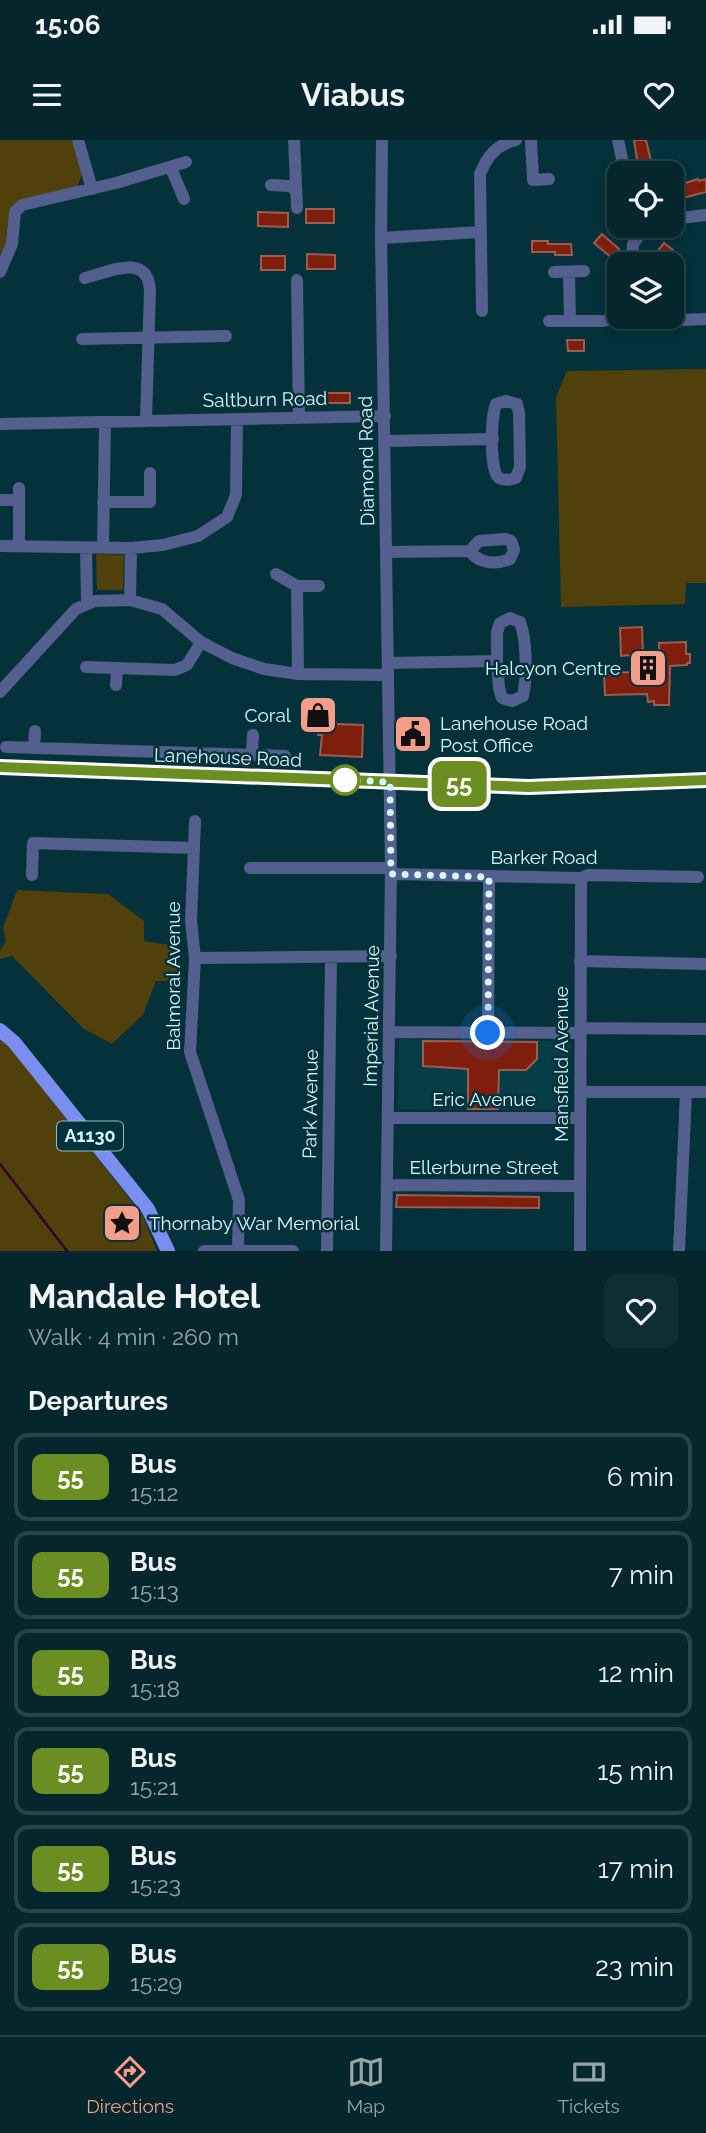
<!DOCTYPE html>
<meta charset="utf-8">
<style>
body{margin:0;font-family:Raleway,sans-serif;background:#0d2e34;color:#f1f3f6;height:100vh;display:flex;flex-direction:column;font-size:26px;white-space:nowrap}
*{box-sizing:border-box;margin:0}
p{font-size:23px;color:#97a5a9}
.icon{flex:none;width:38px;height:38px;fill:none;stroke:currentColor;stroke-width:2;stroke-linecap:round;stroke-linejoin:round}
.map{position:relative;height:1111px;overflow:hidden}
.side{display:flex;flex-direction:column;background:#04262c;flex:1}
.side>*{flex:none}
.badge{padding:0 14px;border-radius:10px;font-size:24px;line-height:46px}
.tools{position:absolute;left:607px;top:21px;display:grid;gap:14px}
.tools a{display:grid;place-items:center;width:77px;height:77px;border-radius:14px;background:#04262c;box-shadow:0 4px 10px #0003,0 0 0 2px #254348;font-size:35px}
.you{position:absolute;width:35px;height:35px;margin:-18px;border:5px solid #fff;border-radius:50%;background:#1a73e8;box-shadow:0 0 0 10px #1a73e833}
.map>.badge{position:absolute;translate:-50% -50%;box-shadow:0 0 0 4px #fff}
h2{padding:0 28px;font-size:26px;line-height:63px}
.round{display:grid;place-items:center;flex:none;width:74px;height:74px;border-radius:14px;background:#0d2e34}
.headline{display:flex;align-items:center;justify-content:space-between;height:119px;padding:0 28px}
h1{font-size:33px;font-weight:700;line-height:52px}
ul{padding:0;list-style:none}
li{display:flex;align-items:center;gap:21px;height:88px;margin:0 14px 10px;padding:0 14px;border:4px solid #254348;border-radius:14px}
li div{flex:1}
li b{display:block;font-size:26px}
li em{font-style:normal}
li .badge{min-width:77px;font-weight:700;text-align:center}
.status{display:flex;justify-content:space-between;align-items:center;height:49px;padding:0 35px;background:#04262c;direction:ltr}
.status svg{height:19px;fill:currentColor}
header{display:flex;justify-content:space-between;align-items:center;height:91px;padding:0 28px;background:#04262c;font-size:32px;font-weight:700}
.tab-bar{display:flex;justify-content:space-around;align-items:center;height:98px;border-top:2px solid #254348;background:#04262c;font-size:19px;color:#97a5a9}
.tab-bar a{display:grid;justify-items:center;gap:4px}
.tab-bar .current{color:#f49d8b}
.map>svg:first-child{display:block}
.built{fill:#073d46}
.green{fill:#4f400c}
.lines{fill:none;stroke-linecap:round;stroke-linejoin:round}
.stream{stroke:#34002f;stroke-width:2.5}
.building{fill:#7f1e0d;stroke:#985e52;stroke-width:2}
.minor{stroke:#535f8d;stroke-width:12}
.major{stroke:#798eee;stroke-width:14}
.line-casing{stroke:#fff;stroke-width:16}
.line{stroke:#6b8e23;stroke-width:10}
.walk{stroke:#d2f7ff;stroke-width:7;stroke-dasharray:0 12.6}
.stop-dot{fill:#fff;stroke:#6b8e23;stroke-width:3.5}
.labels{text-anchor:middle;stroke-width:5;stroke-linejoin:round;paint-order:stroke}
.shield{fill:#05323a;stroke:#94bcc4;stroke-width:2}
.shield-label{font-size:18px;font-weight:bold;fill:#d2f7ff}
.street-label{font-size:19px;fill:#d2f7ff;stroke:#05323a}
.poi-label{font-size:19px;fill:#d2f7ff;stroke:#05323a;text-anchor:end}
</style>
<div class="status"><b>15:06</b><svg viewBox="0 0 49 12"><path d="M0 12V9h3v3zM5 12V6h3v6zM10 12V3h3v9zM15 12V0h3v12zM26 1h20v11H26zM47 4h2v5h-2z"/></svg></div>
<header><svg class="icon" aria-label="menu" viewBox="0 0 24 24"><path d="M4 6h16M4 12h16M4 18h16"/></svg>Viabus<svg class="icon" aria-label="heart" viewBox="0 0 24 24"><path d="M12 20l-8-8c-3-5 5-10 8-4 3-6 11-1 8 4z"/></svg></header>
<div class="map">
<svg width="706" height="1111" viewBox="0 0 706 1111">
<rect width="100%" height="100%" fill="#05323a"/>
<!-- built -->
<path class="built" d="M399,899L571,901L570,970L398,969Z"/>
<!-- green -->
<path class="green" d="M0,0H78L85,26L75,53L22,65L0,131Z
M706,229V443H686L685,464L561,467L556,257L567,231Z
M96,414L124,415L123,450H97Z
M17,750L108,754L144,781V801L178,806L176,841H156L143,875L112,904L84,889L12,816L0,819V811L6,800L3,788Z
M0,899L10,907L143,1076L157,1111H0Z"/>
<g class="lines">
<!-- stream -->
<path class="stream" d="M0,1024L67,1111"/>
</g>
<!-- building -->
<path class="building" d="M634,0H646L653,29L639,33Z
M698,39L699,41L706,39V52L683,58L679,45Z
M306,69H334V83H306Z
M258,72L288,73V87L258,86Z
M602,94L619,109L612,118L594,103Z
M532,101H548V104H571L572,115H555V112H532Z
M664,103L673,110L662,124H654L650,121Z
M307,114L335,115V129H307Z
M261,116H285V130H261Z
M567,200H584V211H568Z
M325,253H350V263H325Z
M642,487L643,517H659V503L686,502V514H690V523H687V525L670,526L669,565H654V561L648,562L647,554L605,555L604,533L631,532V515L621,516L620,488Z
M334,584L363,585L362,617L320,615L322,595H318V587H334Z
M423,901L537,902V919L526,930H499L498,969H468V929L423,926Z
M397,1055L539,1057V1068L396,1067Z"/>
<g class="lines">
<!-- minor -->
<path class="minor" d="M78,0L92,49
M294,0L297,68
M382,0L381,98L391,728L386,1111
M531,0L533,40L549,39
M618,0L625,33
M171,28L184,59
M271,45L290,46L296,50
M672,79L706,75
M381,98L480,92
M632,124L633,104L646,86
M0,132L12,104L15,72L22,65L116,43L186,22
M554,132L584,131
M569,132L570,181
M85,138C109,132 147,112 150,150L146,280
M297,140L299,278
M482,171L480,34C488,15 496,5 516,0
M644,177L660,181L706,179
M549,181H603L622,177
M82,199L226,196
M506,261L517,264L519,273L520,327L516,338C510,340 505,341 499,338C489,331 491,276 496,264Z
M0,284L385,276
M385,301L493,299
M0,360H19
M103,362H150V333
M505,399L511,401L514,410L510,419C496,425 479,424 470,411L479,401Z
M0,406L131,408L163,405L198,396L227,377L236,355L237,279
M19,406V348
M86,408L87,463
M103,408L105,282
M387,412L470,411
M276,434L297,446H319
M297,446L298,534
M130,460L131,408
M389,523L497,521L499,548L502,558L512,561L523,556C527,537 527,500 520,482L510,478L500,483L497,492V521
M86,527L175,530L187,525L201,502
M116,545L117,529
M0,552L76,469L95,461L130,460L162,469L201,502L232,518L264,529L298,534L387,535
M6,607L285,616
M34,608L35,591
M252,615L253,595
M0,627L505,646L553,647L706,641
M195,681L191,781L195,818L190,912L239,1060L238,1110
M250,728H391
M391,734L581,738L588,735L698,737
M32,735L33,703L194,708
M195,818L391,816
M580,821L706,824
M580,888L706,889
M390,892L579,893
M488,893L489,737
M580,952H706
M389,978H579
M388,1045L579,1046
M204,1111H293
M327,1111L331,817
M580,1111L581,738
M679,1111L686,952"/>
<!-- major -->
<path class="major" d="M0,890L14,902L148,1069L168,1111"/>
</g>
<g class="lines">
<defs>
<path id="line" d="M0,627L529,647L706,640"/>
</defs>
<!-- line casing -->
<use href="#line" class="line-casing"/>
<!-- line -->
<use href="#line" class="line"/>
<!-- walk -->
<path class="walk" d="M345,640L390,642L391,734L489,737L488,893"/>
</g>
<!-- icons -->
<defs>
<symbol id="building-square" viewBox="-11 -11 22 22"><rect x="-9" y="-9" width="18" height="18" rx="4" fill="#f49d8b" stroke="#05323a"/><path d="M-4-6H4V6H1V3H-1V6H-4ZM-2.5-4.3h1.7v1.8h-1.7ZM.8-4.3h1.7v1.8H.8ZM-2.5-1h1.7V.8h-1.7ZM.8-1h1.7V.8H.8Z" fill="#111"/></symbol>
<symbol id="shop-square" viewBox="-11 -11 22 22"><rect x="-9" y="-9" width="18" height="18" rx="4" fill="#f49d8b" stroke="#05323a"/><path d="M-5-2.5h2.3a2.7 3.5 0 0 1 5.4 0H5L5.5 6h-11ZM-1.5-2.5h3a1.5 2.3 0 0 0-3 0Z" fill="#111"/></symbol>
<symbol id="civic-square" viewBox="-11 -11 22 22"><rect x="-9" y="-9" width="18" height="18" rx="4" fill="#f49d8b" stroke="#05323a"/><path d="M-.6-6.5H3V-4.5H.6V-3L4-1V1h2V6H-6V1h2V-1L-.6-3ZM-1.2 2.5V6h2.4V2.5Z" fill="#111"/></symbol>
<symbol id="sight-square" viewBox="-11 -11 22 22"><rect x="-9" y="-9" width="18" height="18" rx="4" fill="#f49d8b" stroke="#05323a"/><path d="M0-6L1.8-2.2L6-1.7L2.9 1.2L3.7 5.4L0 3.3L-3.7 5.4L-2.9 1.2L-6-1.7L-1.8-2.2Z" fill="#111"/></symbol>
</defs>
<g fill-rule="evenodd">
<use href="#building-square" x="626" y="506" width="44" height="44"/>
<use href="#shop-square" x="296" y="553" width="44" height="44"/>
<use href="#civic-square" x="391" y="572" width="44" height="44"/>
<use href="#sight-square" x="100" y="1061" width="44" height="44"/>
</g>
<!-- markers -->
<circle class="stop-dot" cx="345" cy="640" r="14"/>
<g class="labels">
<!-- shield labels -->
<rect class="shield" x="57" y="981.5" width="66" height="29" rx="5"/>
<g class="shield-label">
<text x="90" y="1002">A1130</text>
</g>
<!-- street labels -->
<g class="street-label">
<text transform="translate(265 259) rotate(-1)" y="7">Saltburn Road</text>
<text transform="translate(366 321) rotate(-91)" y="7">Diamond Road</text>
<text transform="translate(228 617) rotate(2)" y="7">Lanehouse Road</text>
<text x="544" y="724">Barker Road</text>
<text transform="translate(173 836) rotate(-90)" y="7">Balmoral Avenue</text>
<text transform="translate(371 876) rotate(-89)" y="7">Imperial Avenue</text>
<text transform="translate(561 924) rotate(-90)" y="7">Mansfield Avenue</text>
<text x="484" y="966">Eric Avenue</text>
<text transform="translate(310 964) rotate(-89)" y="7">Park Avenue</text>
<text x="484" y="1034">Ellerburne Street</text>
</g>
<!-- poi labels -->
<g class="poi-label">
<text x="621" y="535">Halcyon Centre</text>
<text x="291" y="582">Coral</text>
<text x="440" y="590" text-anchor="start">Lanehouse Road<tspan x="440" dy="22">Post Office</tspan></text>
<text x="149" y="1090" text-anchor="start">Thornaby War Memorial</text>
</g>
</g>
</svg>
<div class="tools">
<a><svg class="icon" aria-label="locate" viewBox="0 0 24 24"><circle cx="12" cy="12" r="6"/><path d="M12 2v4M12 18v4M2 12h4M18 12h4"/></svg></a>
<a><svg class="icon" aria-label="layers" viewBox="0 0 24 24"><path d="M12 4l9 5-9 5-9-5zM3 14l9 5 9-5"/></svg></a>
</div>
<div class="you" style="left:488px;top:893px"></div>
<b class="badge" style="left:459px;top:644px;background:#6b8e23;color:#fff">55</b>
</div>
<section class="side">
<div class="headline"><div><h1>Mandale Hotel</h1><p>Walk · 4 min · 260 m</p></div><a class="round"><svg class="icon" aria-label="heart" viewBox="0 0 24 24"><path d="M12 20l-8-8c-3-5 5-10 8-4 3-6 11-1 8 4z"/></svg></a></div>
<h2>Departures</h2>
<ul>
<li><span class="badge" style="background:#6b8e23;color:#fff">55</span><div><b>Bus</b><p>15:12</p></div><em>6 min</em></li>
<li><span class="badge" style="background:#6b8e23;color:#fff">55</span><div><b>Bus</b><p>15:13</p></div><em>7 min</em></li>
<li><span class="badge" style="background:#6b8e23;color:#fff">55</span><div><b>Bus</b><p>15:18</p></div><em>12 min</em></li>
<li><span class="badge" style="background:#6b8e23;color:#fff">55</span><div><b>Bus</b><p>15:21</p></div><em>15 min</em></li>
<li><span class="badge" style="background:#6b8e23;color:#fff">55</span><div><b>Bus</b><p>15:23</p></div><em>17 min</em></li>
<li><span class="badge" style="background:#6b8e23;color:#fff">55</span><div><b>Bus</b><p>15:29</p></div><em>23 min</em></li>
</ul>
</section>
<nav class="tab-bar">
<a class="current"><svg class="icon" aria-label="directions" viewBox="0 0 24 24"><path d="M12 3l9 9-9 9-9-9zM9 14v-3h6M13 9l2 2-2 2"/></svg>Directions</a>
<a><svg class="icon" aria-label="map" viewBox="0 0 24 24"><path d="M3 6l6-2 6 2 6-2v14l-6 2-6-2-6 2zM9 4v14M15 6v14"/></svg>Map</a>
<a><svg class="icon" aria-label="tickets" viewBox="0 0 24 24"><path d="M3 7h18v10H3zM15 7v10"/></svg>Tickets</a>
</nav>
